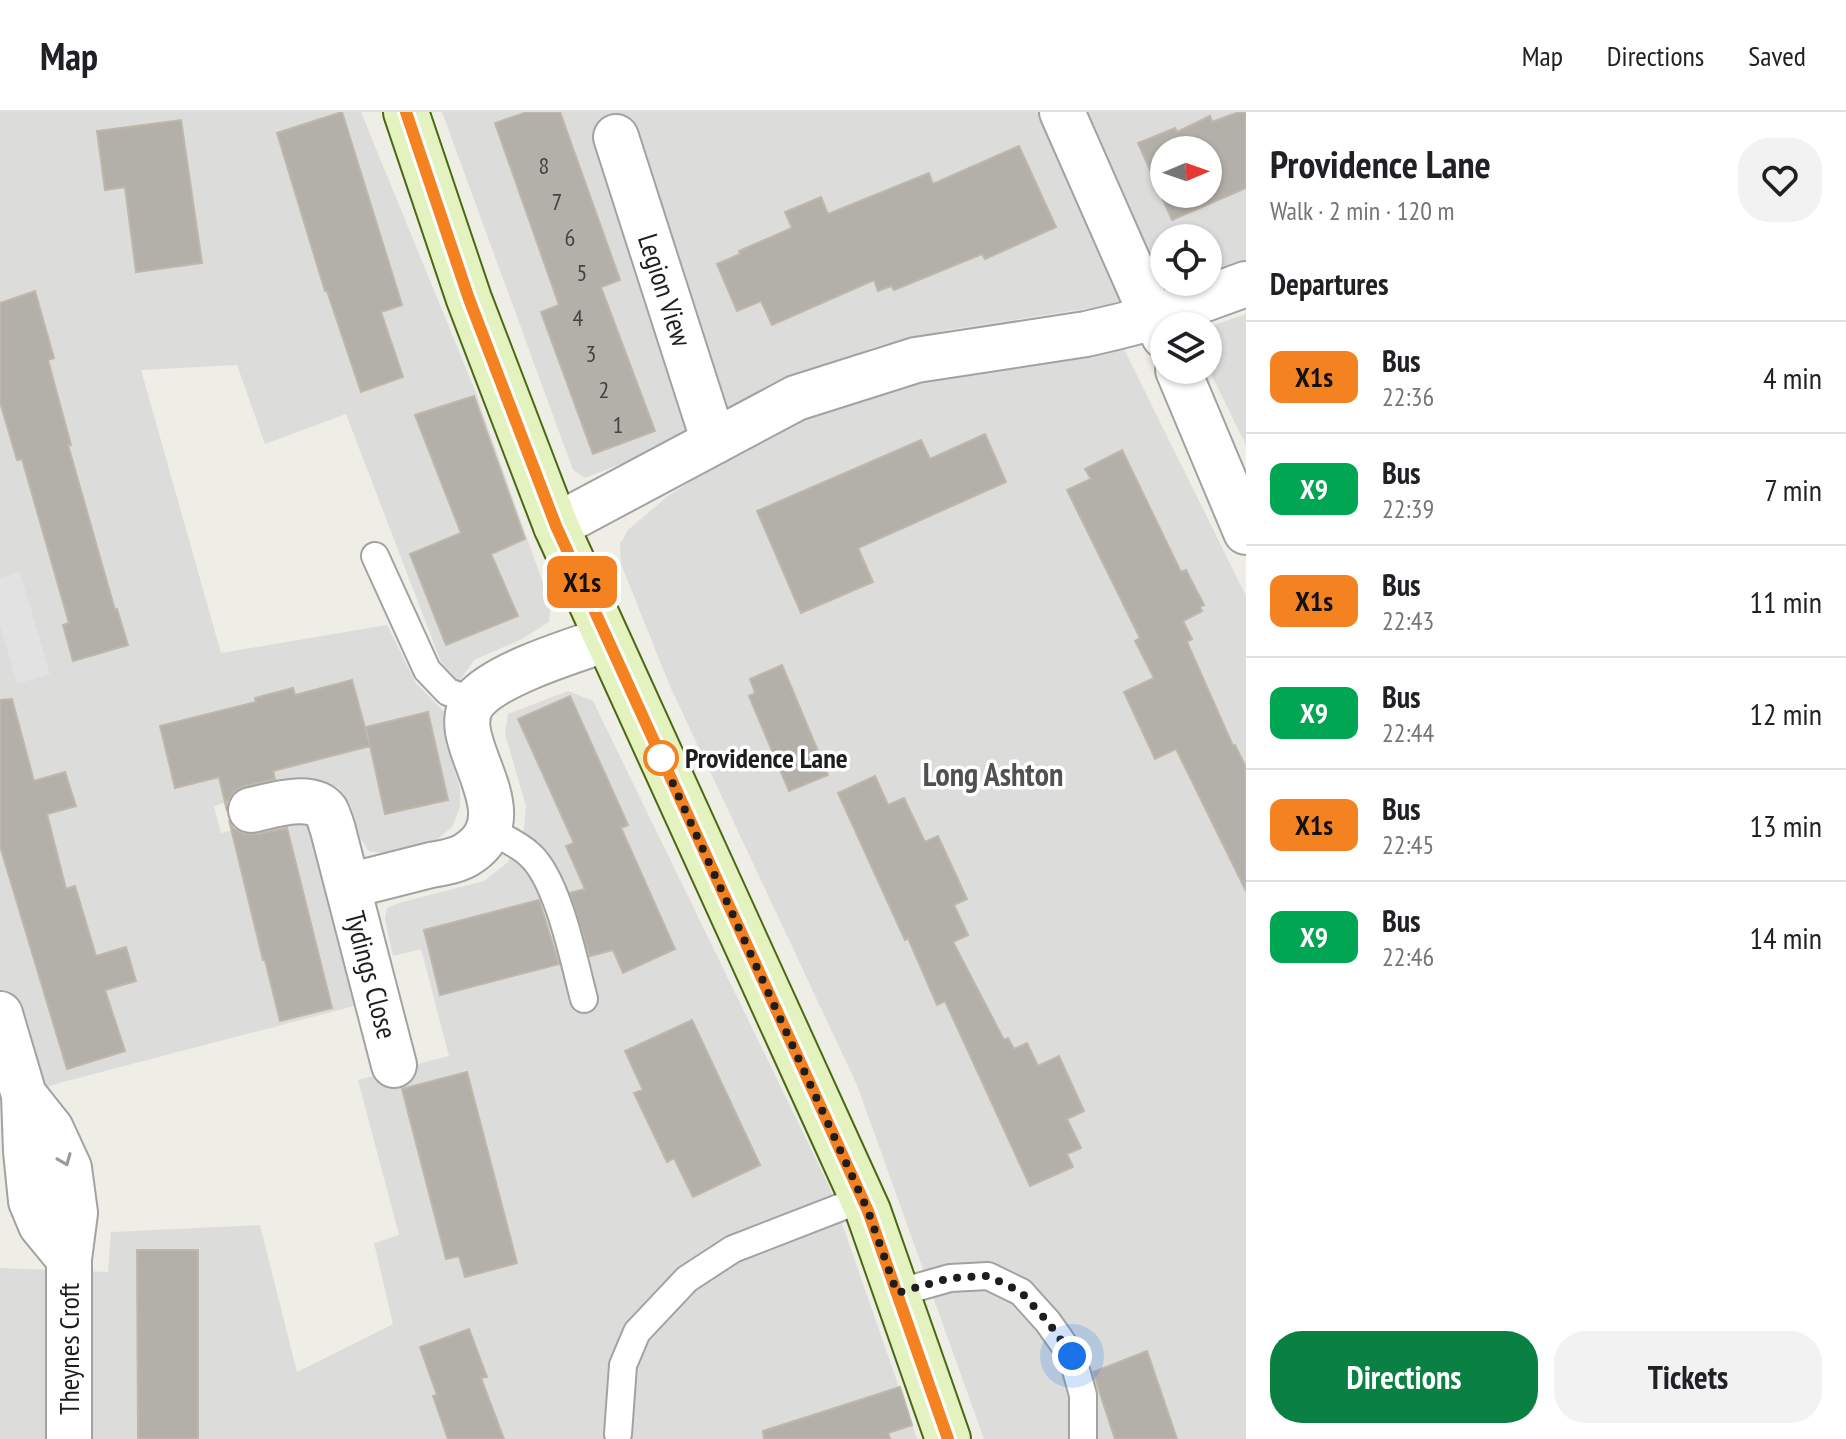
<!DOCTYPE html>
<meta charset="utf-8">
<style>
body{margin:0;font-family:"PT Sans Narrow",sans-serif;background:#f2f2f2;color:#202124;height:100vh;display:flex;flex-direction:column;font-size:30px;white-space:nowrap}
*{box-sizing:border-box;margin:0}
p{font-size:26px;color:#757577}
.icon{flex:none;width:44px;height:44px;fill:none;stroke:currentColor;stroke-width:2;stroke-linecap:round;stroke-linejoin:round}
.map{position:relative;flex:1;overflow:hidden}
.details{display:flex;flex-direction:column;background:#fff;width:600px}
.details>*{flex:none}
.badge{padding:0 16px;border-radius:12px;font-size:28px;line-height:52px}
.needle{width:52px;rotate:88deg}
.buttons{position:absolute;left:1150px;top:24px;display:grid;gap:16px}
.buttons a{display:grid;place-items:center;width:72px;height:72px;border-radius:50%;background:#fff;box-shadow:0 2px 6px #0004;font-size:40px}
.you{position:absolute;width:40px;height:40px;margin:-20px;border:6px solid #fff;border-radius:50%;background:#1a73e8;box-shadow:0 0 0 12px #1a73e833}
.map>.badge{position:absolute;translate:-50% -50%;box-shadow:0 0 0 4px #fff}
h2{padding:0 24px;font-size:30px;line-height:72px}
.round{display:grid;place-items:center;flex:none;width:84px;height:84px;border-radius:32px;background:#f2f2f2}
.headline{display:flex;align-items:center;justify-content:space-between;height:136px;padding:0 24px}
h1{font-size:38px;font-weight:700;line-height:60px}
.cta{display:flex;gap:16px;margin-top:auto;padding:16px 24px}
.cta a{flex:1;height:92px;border-radius:32px;background:#0b8043;color:#fff;font-size:32px;font-weight:700;line-height:92px;text-align:center}
.cta a+a{background:#f2f2f2;color:#202124}
ul{padding:0;list-style:none}
li{display:flex;align-items:center;gap:24px;height:112px;padding:0 24px;border-top:2px solid #e0e0e0}
li div{flex:1}
li b{display:block;font-size:30px}
li em{font-style:normal}
li .badge{min-width:88px;font-weight:700;text-align:center}
header{display:flex;align-items:center;gap:48px;box-sizing:border-box;height:112px;padding:0 40px;background:#fff;border-bottom:2px solid #e0e0e0}
header strong{font-size:38px}
nav{display:flex;gap:44px;margin-inline-start:auto;font-size:28px}
main{display:flex;flex:1;min-height:0}
.map>svg:first-child{display:block}
.residential{fill:#dcdcdb;fill-rule:evenodd}
.parking{fill:#e2e2e2}
.building{fill:#b3b0a9;stroke:#beb7aa;stroke-width:2;fill-rule:evenodd}
.lines{fill:none;stroke-linecap:round;stroke-linejoin:round}
.lane-casing{stroke:#a2a2a2;stroke-width:30}
.street-casing{stroke:#a2a2a2;stroke-width:48}
.secondary-casing{stroke:#4b6912;stroke-width:48}
.lane{stroke:#fff;stroke-width:26}
.street{stroke:#fff;stroke-width:44}
.secondary{stroke:#e4f2c0;stroke-width:44}
.oneway{stroke:#9a9a9a}
.line-casing{stroke:#fff;stroke-width:18}
.line{stroke:#f58220;stroke-width:12}
.walk{stroke:#1e1e1e;stroke-width:8;stroke-dasharray:0 14.4}
.stop-dot{fill:#fff;stroke:#f58220;stroke-width:4}
.labels{text-anchor:middle;stroke-width:7;stroke-linejoin:round;paint-order:stroke}
.number-label{font-size:24px;fill:#434241}
.street-label{font-size:28px;fill:#1e1e1e;stroke:#fff}
.stop-label{font-size:28px;font-weight:bold;fill:#1e1e1e;stroke:#fff;text-anchor:start}
.quarter-label{font-size:32px;font-weight:bold;fill:#515151;stroke:#fff}
</style>
<header>
<strong>Map</strong>
<nav><a>Map</a><a>Directions</a><a>Saved</a></nav>
</header>
<main>
<div class="map">
<svg width="1246" height="1327" viewBox="0 0 1246 1327">
<rect width="100%" height="100%" fill="#eeede6"/>
<!-- residential -->
<path class="residential" d="M0,0H361L476,281L551,494L549,510L522,527L474,548L458,571L441,550L346,302L265,332L237,253L141,258L221,541L387,513L416,571L448,604L446,632L460,676V694L453,714L433,731L381,741L369,739L360,726L351,694L339,676L322,669L303,668L214,694L221,721L295,703L303,707L309,714L358,893L63,970L0,990Z
M442,0H1246V148L1208,160V126H1164V170H1175L1104,194L947,218L877,234L779,273L698,322L585,366L573,358ZM1164,38H1208V82H1164Z
M1246,202V333L1208,256V215Z
M1123,235L1246,484V1327H984L857,973L669,572L621,452L620,432L628,418L669,383L745,336L853,285L934,263Z
M568,579L593,589L829,1074L917,1327H0V1156L108,1160L111,1120L260,1113L297,1260L393,1212L374,1131L399,1123L358,968L449,944L421,837L393,844L385,806L387,796L399,791L484,769L508,750L524,717L526,694L505,622L508,602Z"/>
<!-- parking -->
<path class="parking" d="M20,460L50,562L17,572L0,513V466Z"/>
<!-- building -->
<path class="building" d="M342,0L402,193L381,200L403,265L361,280L327,179H325L277,21Z
M527,0H560L620,168L601,175L655,319L593,342L541,200L559,193L495,11Z
M1239,0H1246V76L1172,108L1138,31L1175,16L1177,20L1210,4L1212,10ZM1164,38H1208V82H1164Z
M181,8L202,151L136,160L125,75L105,78L97,19Z
M1019,34L1056,115L985,147L982,142L894,178L891,174L878,179L874,168L772,213L761,189L737,199L717,152L740,142L739,139L792,116L785,100L821,85L828,102L929,61L933,72Z
M35,179L54,246L48,248L71,333H68L115,498L117,497L128,533L73,549L63,513L69,511L22,347L17,348L0,290V191Z
M474,284L525,427L491,442L518,504L446,533L410,442L461,421L415,303Z
M985,322L1006,370L858,436L873,470L801,501L757,399L921,328L930,347Z
M1122,338L1181,460L1186,458L1204,493L1200,495L1202,499L1183,509L1192,527L1187,530L1233,634L1235,633L1246,655V779L1176,637L1155,647L1124,580L1154,566L1135,529L1140,526L1067,378L1091,367L1085,357Z
M782,553L828,663L789,679L749,584L755,581L750,567Z
M352,568L370,634L273,659L275,667L245,674L235,679L227,690V699L219,665L175,676L160,614L256,590L255,586L293,576L295,583Z
M570,584L628,713L621,716L675,837L623,861L613,838L590,844L570,781L585,777L566,734L574,731L518,607Z
M12,587L34,669L65,660L76,694L47,702L66,777L75,774L96,844L126,835L136,869L105,878L125,939L67,957L0,734V588Z
M428,600L448,688L385,702L366,615Z
M875,664L888,693L904,686L925,730L938,724L967,787L954,793L968,823L953,830L1004,928L1008,926L1014,937L1027,931L1038,954L1059,944L1084,999L1067,1007L1081,1036L1067,1042L1073,1055L1030,1074L945,889L937,893L908,826L905,828L838,681Z
M229,708L233,716L244,722H257L287,716L332,896L280,909L265,848H263Z
M539,788L559,852L440,883L424,818Z
M692,908L760,1053L693,1085L674,1046L667,1050L634,981L643,978L625,939Z
M467,960L517,1151L465,1165L459,1144L446,1147L402,977Z
M137,1138H198V1327H138Z
M469,1217L487,1265L481,1266L504,1327H448L433,1284L437,1283L420,1235Z
M1147,1239L1177,1327H1115L1093,1260Z
M900,1275L912,1313L888,1321L890,1327H764L763,1319Z"/>
<g class="lines">
<defs>
<path id="lane" d="M375,444L427,558L448,580L474,589
M488,717C501,725 519,732 530,743C558,768 574,849 584,887
M897,1181L950,1166L988,1164L1021,1180L1048,1210L1072,1244L1083,1283V1327
M618,1322L623,1253L637,1220L687,1167L733,1137L862,1087"/>
<path id="street" d="M1062,0L1144,186L1164,224
M616,25L714,330
M1178,258L1246,420
M556,414L796,286L916,248L1086,222L1116,215L1155,205L1246,172
M251,698C270,694 312,680 326,699C329,704 331,712 333,718L394,953
M348,774C375,767 403,760 431,753C442,751 456,749 466,743C533,702 441,627 475,588C499,561 572,539 607,527
M0,902L24,983L26,1039L31,1089L41,1113L69,1147
M24,983L51,1017L69,1056L75,1101L69,1147V1327"/>
<path id="secondary" d="M406,0L469,187L556,414L868,1099L948,1327"/>
</defs>
<!-- lane casing -->
<use href="#lane" class="lane-casing"/>
<!-- street casing -->
<use href="#street" class="street-casing"/>
<!-- secondary casing -->
<use href="#secondary" class="secondary-casing"/>
<!-- lane -->
<use href="#lane" class="lane"/>
<!-- street -->
<use href="#street" class="street"/>
<!-- secondary -->
<use href="#secondary" class="secondary"/>
</g>
<!-- one-way arrows -->
<defs><path id="oneway-chevron" d="M-2-3.5L2.5 0L-2 3.5" fill="none" stroke-width="1.6" stroke-linecap="round" stroke-linejoin="round" transform="scale(2)"/></defs>
<use class="oneway" href="#oneway-chevron" transform="translate(65 1048) rotate(68)"/>
<g class="lines">
<defs>
<path id="line" d="M406,0L469,187L556,414L868,1099L948,1327"/>
</defs>
<!-- line casing -->
<use href="#line" class="line-casing"/>
<!-- line -->
<use href="#line" class="line"/>
<!-- walk -->
<path class="walk" d="M661,646L658,639L868,1099L897,1181L950,1166L988,1164L1021,1180L1048,1210L1072,1244"/>
</g>
<!-- markers -->
<circle class="stop-dot" cx="661" cy="646" r="16"/>
<g class="labels">
<!-- number labels -->
<g class="number-label">
<text x="544" y="62">8</text>
<text x="557" y="98">7</text>
<text x="570" y="134">6</text>
<text x="582" y="169">5</text>
<text x="578" y="214">4</text>
<text x="591" y="250">3</text>
<text x="604" y="286">2</text>
<text x="618" y="321">1</text>
</g>
<!-- street labels -->
<g class="street-label">
<text transform="translate(665 178) rotate(72)" y="10">Legion View</text>
<text transform="translate(371 863) rotate(75)" y="10">Tydings Close</text>
<text transform="translate(69 1237) rotate(-90)" y="10">Theynes Croft</text>
</g>
<!-- stop labels -->
<g class="stop-label">
<text x="685" y="656">Providence Lane</text>
</g>
<!-- quarter labels -->
<g class="quarter-label">
<text x="993" y="674">Long Ashton</text>
</g>
</g>
</svg>
<div class="buttons">
<a><svg class="needle" viewBox="-14 -14 28 28"><path d="M0-13l5 13h-10z" fill="#e53935"/><path d="M0 13l5-13h-10z" fill="#757577"/></svg></a>
<a><svg class="icon" aria-label="locate" viewBox="0 0 24 24"><circle cx="12" cy="12" r="6"/><path d="M12 2v4M12 18v4M2 12h4M18 12h4"/></svg></a>
<a><svg class="icon" aria-label="layers" viewBox="0 0 24 24"><path d="M12 4l9 5-9 5-9-5zM3 14l9 5 9-5"/></svg></a>
</div>
<div class="you" style="left:1072px;top:1244px"></div>
<b class="badge" style="left:582px;top:470px;background:#f58220;color:#111">X1s</b>
</div>
<section class="details">
<div class="headline"><div><h1>Providence Lane</h1><p>Walk · 2 min · 120 m</p></div><a class="round"><svg class="icon" aria-label="heart" viewBox="0 0 24 24"><path d="M12 20l-8-8c-3-5 5-10 8-4 3-6 11-1 8 4z"/></svg></a></div>
<h2>Departures</h2>
<ul>
<li><span class="badge" style="background:#f58220;color:#111">X1s</span><div><b>Bus</b><p>22:36</p></div><em>4 min</em></li>
<li><span class="badge" style="background:#00a651;color:#fff">X9</span><div><b>Bus</b><p>22:39</p></div><em>7 min</em></li>
<li><span class="badge" style="background:#f58220;color:#111">X1s</span><div><b>Bus</b><p>22:43</p></div><em>11 min</em></li>
<li><span class="badge" style="background:#00a651;color:#fff">X9</span><div><b>Bus</b><p>22:44</p></div><em>12 min</em></li>
<li><span class="badge" style="background:#f58220;color:#111">X1s</span><div><b>Bus</b><p>22:45</p></div><em>13 min</em></li>
<li><span class="badge" style="background:#00a651;color:#fff">X9</span><div><b>Bus</b><p>22:46</p></div><em>14 min</em></li>
</ul>
<div class="cta"><a>Directions</a><a>Tickets</a></div>
</section>
</main>
